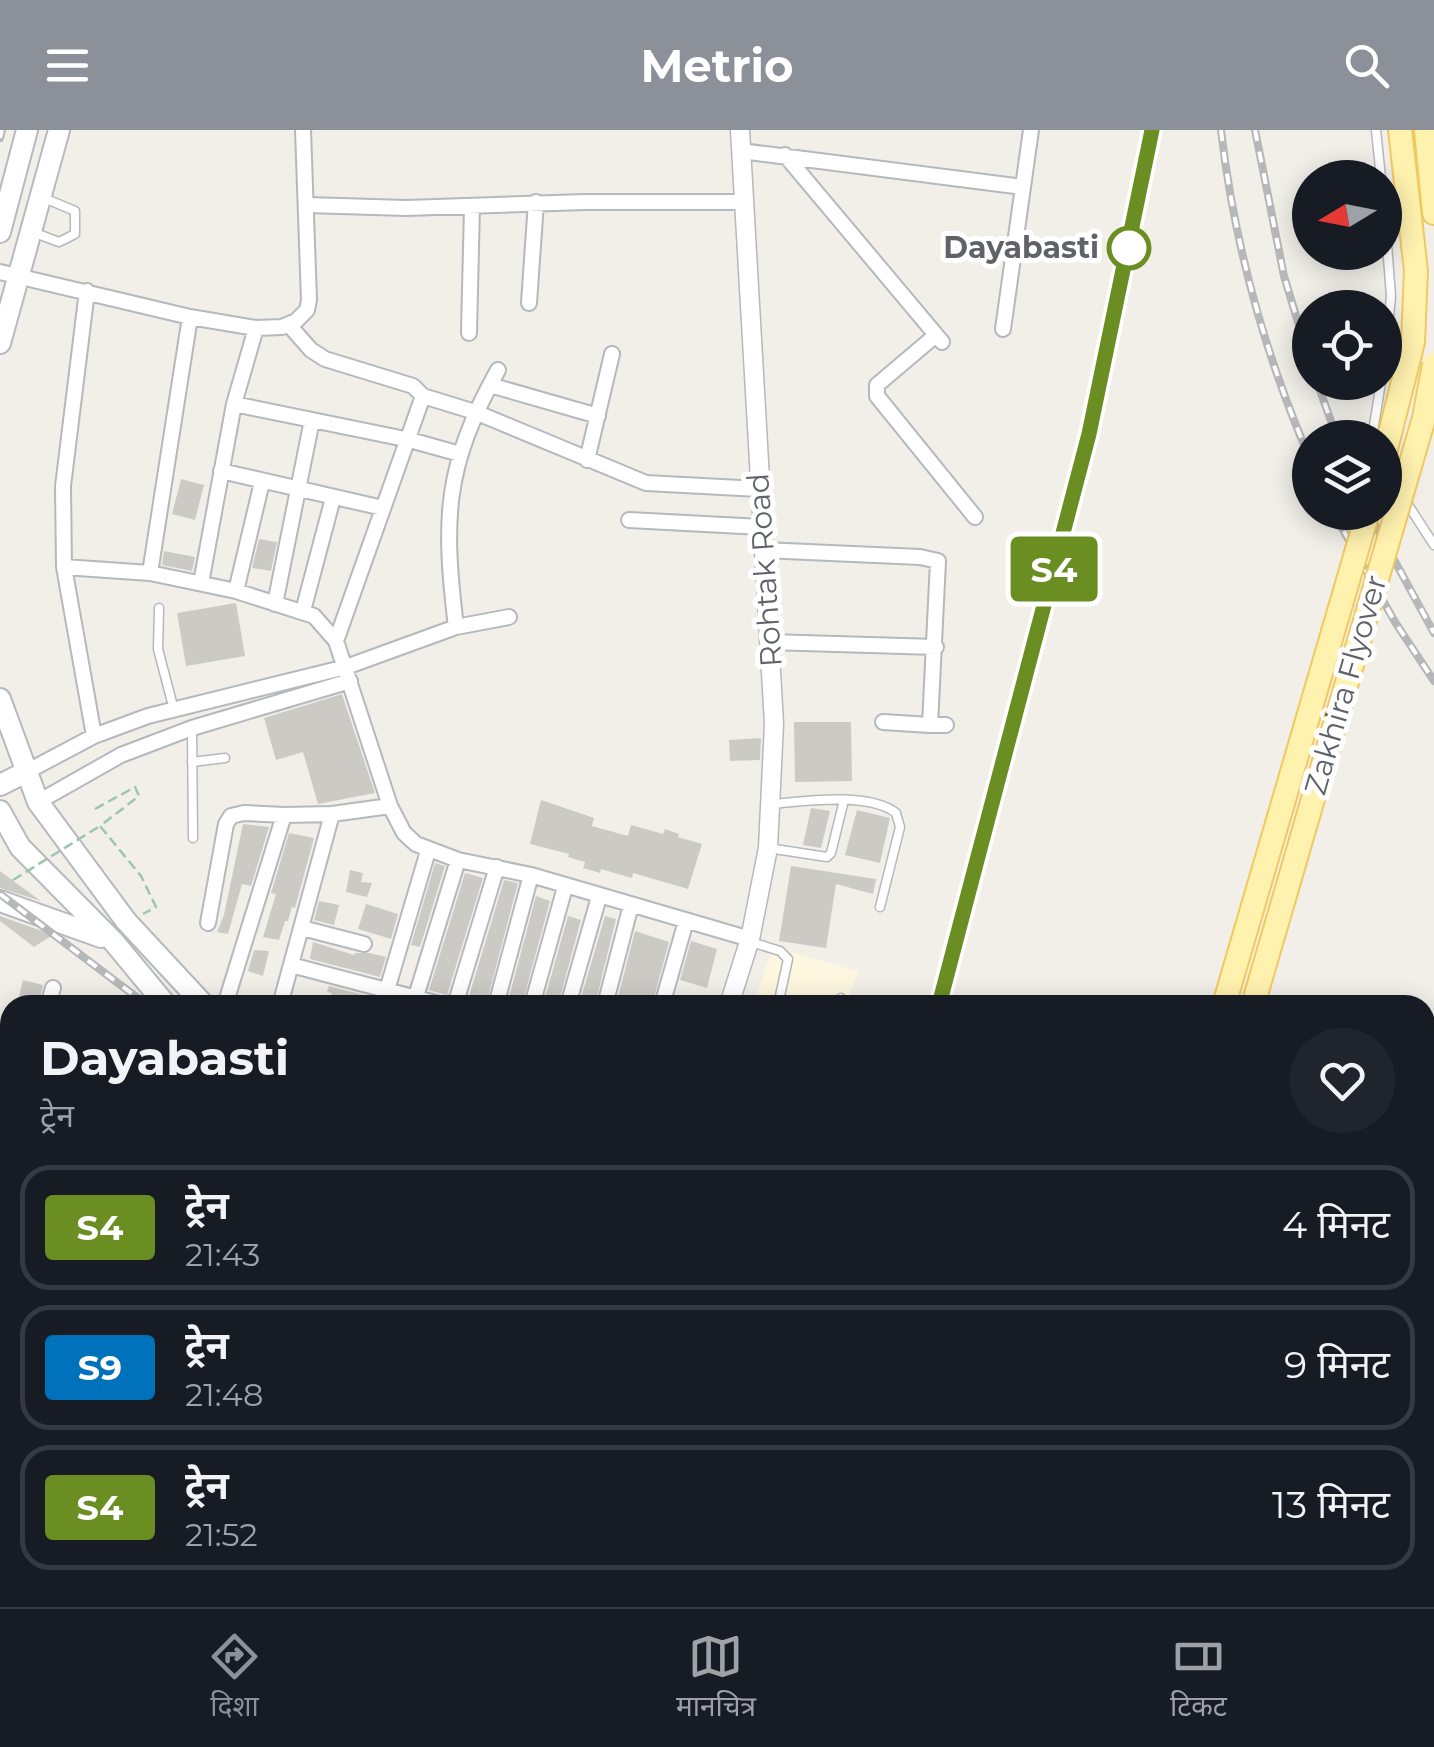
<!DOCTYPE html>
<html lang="hi">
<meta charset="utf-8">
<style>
body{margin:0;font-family:Montserrat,"Noto Sans Devanagari",sans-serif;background:#20242c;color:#f1f3f6;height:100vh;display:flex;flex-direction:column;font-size:38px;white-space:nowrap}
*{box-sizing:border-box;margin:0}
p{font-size:32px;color:#9ea1a6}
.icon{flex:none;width:55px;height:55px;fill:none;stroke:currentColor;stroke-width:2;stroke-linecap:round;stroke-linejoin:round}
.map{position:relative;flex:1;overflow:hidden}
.side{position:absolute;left:0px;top:865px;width:1435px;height:612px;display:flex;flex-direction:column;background:#171b24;border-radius:30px 30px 0 0;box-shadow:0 5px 25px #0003}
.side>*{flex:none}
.badge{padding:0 20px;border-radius:8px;font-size:35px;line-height:65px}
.needle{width:65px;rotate:260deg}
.controls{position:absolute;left:1292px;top:30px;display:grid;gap:20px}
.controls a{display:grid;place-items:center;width:110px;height:110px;border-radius:50%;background:#171b24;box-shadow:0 5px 25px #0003;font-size:50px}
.map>.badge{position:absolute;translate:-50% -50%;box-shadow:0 0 0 5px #fff}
.round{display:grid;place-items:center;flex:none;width:105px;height:105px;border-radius:52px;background:#20242c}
.summary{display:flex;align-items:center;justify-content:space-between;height:170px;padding:0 40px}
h1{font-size:48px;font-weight:700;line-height:75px}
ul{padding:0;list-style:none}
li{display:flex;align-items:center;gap:30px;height:125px;margin:0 20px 15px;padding:0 20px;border:5px solid #363941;border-radius:30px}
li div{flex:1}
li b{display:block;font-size:38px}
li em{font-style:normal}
li .badge{min-width:110px;font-weight:700;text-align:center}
header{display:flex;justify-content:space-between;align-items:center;height:130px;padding:0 40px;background:#8c9099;color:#fff;font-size:45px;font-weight:700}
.tab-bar{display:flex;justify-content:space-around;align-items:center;height:140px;border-top:2px solid #363941;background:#171b24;font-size:28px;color:#9ea1a6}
.tab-bar a{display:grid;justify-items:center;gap:5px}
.tab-bar .on{color:#8c9099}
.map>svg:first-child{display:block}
.commercial{fill:#fef7e0}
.education{fill:#e1ded6}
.building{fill:#cccac5}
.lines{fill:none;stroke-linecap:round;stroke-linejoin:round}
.secondary-tunnel{stroke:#ccccc8;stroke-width:20;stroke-dasharray:20 10;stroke-linecap:butt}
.service-casing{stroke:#b5b8bc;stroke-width:11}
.minor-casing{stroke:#b5b8bc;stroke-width:18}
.tertiary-casing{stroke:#b5b8bc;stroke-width:21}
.secondary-casing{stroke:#b6babf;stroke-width:24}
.primary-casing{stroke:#f2c960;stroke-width:26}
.path{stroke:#9cc7a9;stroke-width:2.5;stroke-dasharray:10 5;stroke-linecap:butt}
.service{stroke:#fff;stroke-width:8}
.minor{stroke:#fff;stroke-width:14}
.tertiary{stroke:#fff;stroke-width:18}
.secondary{stroke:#fff;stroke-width:20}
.primary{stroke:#fff2af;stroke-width:22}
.rail-casing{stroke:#b6b7b8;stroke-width:8}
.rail{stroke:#fff;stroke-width:4;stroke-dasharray:11;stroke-linecap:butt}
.primary-bridge-casing{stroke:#f2c960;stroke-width:26;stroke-linecap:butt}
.path-bridge{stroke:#9cc7a9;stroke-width:2.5;stroke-dasharray:10 5;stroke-linecap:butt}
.primary-bridge{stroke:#fff2af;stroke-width:22}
.line-casing{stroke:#fff;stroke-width:22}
.line{stroke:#6b8e23;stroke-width:15}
.stop-dot{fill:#fff;stroke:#6b8e23;stroke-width:5}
.labels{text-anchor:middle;stroke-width:10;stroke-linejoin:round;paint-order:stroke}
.stop-label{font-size:30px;font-weight:bold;fill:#5f6368;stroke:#fff;text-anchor:end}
.street-label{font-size:30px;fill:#5f6368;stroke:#fff}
</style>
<header><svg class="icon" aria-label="menu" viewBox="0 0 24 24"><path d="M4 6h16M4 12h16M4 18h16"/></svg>Metrio<svg class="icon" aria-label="search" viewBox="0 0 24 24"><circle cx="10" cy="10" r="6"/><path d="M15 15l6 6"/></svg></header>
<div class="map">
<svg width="1434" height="1477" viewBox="0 0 1434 1477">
<rect width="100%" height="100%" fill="#f1efe8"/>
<!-- commercial -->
<path class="commercial" d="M773,817L858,841L846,875H753Z"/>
<!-- education -->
<path class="education" d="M468,1468H535L546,1471L544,1477H465Z"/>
<!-- building -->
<path class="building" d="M181,349L204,355L195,390L172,384Z
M259,409L277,412L271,441L252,438Z
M164,421L195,427L192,441L162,435Z
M236,473L245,526L186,536L177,483Z
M342,564L375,663L318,674L303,622L276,630L264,588Z
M794,592H851L852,651L795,652Z
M761,608L760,630L730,631L729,610Z
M541,670L594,688L592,696L628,706L631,695L663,704L665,699L679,704L678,707L702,714L688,759L633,743L632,748L601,739L600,743L583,738L585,732L568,727L569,724L530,714Z
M811,678L830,681L821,718L803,715Z
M857,680L890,688L880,733L845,725Z
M243,694L269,697L251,756L242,754L228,804L217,802L224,785Z
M289,703L314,708L295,778L292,777L288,791H285L279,810L263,807L276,764L271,763Z
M435,733L445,736L420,817L411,815Z
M791,736L876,749L873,764L836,754L826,818L779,811Z
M350,740L363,743L361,752L372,753L367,767L346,762Z
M0,741L12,750L41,771L0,758Z
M465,743L483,748L447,865L429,860Z
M504,750L518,753L486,875L467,873Z
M536,766L550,771L522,875H507Z
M319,771L339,775L334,795L314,790Z
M366,774L398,784L391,809L358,799Z
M0,786L53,805L34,817L0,791Z
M568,786L581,790L558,875H543Z
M605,786L616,789L595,875H579Z
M635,801L669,812L652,875H616Z
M691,811L717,819L707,858L680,850Z
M313,812L354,825L355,823H369L386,827L380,847L310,829Z
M254,820L269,821L263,846L248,841Z
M23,850L43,855L38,875H17Z
M329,856L386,871L384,875H328L332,863L327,862Z"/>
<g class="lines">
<!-- secondary-tunnel -->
<path class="secondary-tunnel" d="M757,1468L790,1477"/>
<defs>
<path id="service" d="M1376,0L1381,48
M1385,89L1391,166L1385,227
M35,103L59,112L75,104V81L44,68
M1372,308L1381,252
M1385,339L1434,415
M159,478L158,519L174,580
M192,598L193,708
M192,632L225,628
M772,674C806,671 868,662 896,683L900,697L880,777
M768,718L827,727L831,723L844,670
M751,812L780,821L788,829L778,875
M838,875L841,868"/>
<path id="minor" d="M741,21L1023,57L1003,199
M785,25L942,212
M1023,57L1031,0
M307,75L406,78L585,72H745
M0,142L190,187L256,198L282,197L296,191L307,180L309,170L303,0
M87,161L63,356L64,437L94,606
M529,173L536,72
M289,195L311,220L325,229L413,256L423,266L336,511
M469,203L472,76
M936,205L877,255V266L975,387
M490,255L598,286
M423,266L475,282L646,353L759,359
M234,274L410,310L460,324
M587,330L612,224
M221,341L383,378
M629,390L761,397
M763,420L920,427L938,431L930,595H946
M64,437L150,443L236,461L314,486L336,511L390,676L404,703L416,714L458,730L531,745L750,809
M150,443L190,187
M201,453L234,274L256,198
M236,461L262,352
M275,474L312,290
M303,481L333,368
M456,497C443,389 444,337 498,240
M769,512L936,517
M883,592L930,595
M28,641L94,606L148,586L346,537L456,497L509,487
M38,672L121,625L192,598L350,551
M208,793L226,694L231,686L244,683L284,685
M302,798L364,814
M291,835L443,875
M387,860L428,721
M414,873L458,730
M48,875L53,858
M225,875L284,685L332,684L390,676
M280,875L332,684
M455,875L497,737
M496,875L531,745
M532,875L565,757
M568,875L599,767
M605,875L631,775
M662,875L686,791
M0,938L10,940
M0,970L10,972
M0,1057L10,1061
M0,1218L10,1221
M1425,1241L1434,1258
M0,1294L10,1297
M1425,1351L1434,1349
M0,1401L10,1399
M54,1477L90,1468
M239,1477V1468
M350,1477L353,1468
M640,1477V1468
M1175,1477L1179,1468
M1351,1477L1352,1468"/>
<path id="tertiary" d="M729,875L750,809L768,718L774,594L740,0
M1425,1327L1434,1335
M844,1468L868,1477"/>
<path id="secondary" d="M0,102L27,0
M0,213L59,0
M0,569L38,672L126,791L204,875
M0,655L28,641
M0,681L20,717L113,811L166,875
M0,771L101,807
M1116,1468L1119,1477
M986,1477L989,1468"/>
<path id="primary" d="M1426,0L1434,83
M1385,323L1413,212L1416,141L1400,0
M1039,1477L1042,1468
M1065,1477L1068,1468"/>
</defs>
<!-- service casing -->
<use href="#service" class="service-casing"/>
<!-- minor casing -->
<use href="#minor" class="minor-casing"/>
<!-- tertiary casing -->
<use href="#tertiary" class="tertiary-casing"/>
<!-- secondary casing -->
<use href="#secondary" class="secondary-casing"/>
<!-- primary casing -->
<use href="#primary" class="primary-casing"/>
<!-- path -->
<path class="path" d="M95,679L135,657L139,666L100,696L141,746L156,777L143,784"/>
<!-- service -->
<use href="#service" class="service"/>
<!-- minor -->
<use href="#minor" class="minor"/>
<!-- tertiary -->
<use href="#tertiary" class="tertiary"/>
<!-- secondary -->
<use href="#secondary" class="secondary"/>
<!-- primary -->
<use href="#primary" class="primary"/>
<defs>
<path id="rail" d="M1221,0C1234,112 1265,225 1310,329
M1255,0L1284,146L1310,232
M0,8L2,0
M1317,252L1337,308
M1333,382L1395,492L1434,551
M1368,382L1434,503
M0,764L147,875
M939,875L1089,304L1152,0
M1425,916H1434
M617,1468L620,1477
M782,1477L784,1468
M805,1477L808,1468"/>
</defs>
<!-- rail casing -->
<use href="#rail" class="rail-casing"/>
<!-- rail -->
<use href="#rail" class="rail"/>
<defs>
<path id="primary-bridge" d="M1224,875L1368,382
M1253,875L1424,288L1434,234"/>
</defs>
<!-- primary-bridge casing -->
<use href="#primary-bridge" class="primary-bridge-casing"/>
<!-- path-bridge -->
<path class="path-bridge" d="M13,750L100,696"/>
<!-- primary-bridge -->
<use href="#primary-bridge" class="primary-bridge"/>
</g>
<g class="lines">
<defs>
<path id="line" d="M939,875L1089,304L1152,0"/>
</defs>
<!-- line casing -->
<use href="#line" class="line-casing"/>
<!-- line -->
<use href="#line" class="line"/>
</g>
<!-- markers -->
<circle class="stop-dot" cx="1129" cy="118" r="20"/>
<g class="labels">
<!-- stop labels -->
<g class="stop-label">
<text x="1099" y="128">Dayabasti</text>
</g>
<!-- street labels -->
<g class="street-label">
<text transform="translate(765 440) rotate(-94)" y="10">Rohtak Road</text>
<text transform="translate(1346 555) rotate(-74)" y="10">Zakhira Flyover</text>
</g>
</g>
</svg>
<div class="controls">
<a><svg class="needle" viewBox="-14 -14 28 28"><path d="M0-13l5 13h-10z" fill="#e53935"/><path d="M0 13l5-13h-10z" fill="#9ea1a6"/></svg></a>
<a><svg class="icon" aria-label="locate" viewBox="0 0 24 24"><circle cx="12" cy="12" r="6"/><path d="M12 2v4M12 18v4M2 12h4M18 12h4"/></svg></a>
<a><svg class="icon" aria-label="layers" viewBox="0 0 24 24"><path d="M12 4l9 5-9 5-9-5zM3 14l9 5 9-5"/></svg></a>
</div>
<b class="badge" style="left:1054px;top:439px;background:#6b8e23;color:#fff">S4</b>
<section class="side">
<div class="summary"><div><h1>Dayabasti</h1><p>ट्रेन</p></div><a class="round"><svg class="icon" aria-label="heart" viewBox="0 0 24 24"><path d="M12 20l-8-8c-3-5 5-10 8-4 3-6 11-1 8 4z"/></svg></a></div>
<ul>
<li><span class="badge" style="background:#6b8e23;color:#fff">S4</span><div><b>ट्रेन</b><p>21:43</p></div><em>4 मिनट</em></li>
<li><span class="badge" style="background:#0072bc;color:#fff">S9</span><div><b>ट्रेन</b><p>21:48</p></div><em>9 मिनट</em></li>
<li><span class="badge" style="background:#6b8e23;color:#fff">S4</span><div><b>ट्रेन</b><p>21:52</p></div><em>13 मिनट</em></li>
</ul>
</section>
</div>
<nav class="tab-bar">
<a class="on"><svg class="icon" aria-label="directions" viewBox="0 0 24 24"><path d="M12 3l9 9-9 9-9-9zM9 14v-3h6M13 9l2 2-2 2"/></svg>दिशा</a>
<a><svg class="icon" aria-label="map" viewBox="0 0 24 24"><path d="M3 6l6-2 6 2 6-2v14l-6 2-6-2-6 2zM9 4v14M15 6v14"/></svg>मानचित्र</a>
<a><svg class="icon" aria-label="tickets" viewBox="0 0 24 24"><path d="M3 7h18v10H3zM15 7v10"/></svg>टिकट</a>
</nav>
